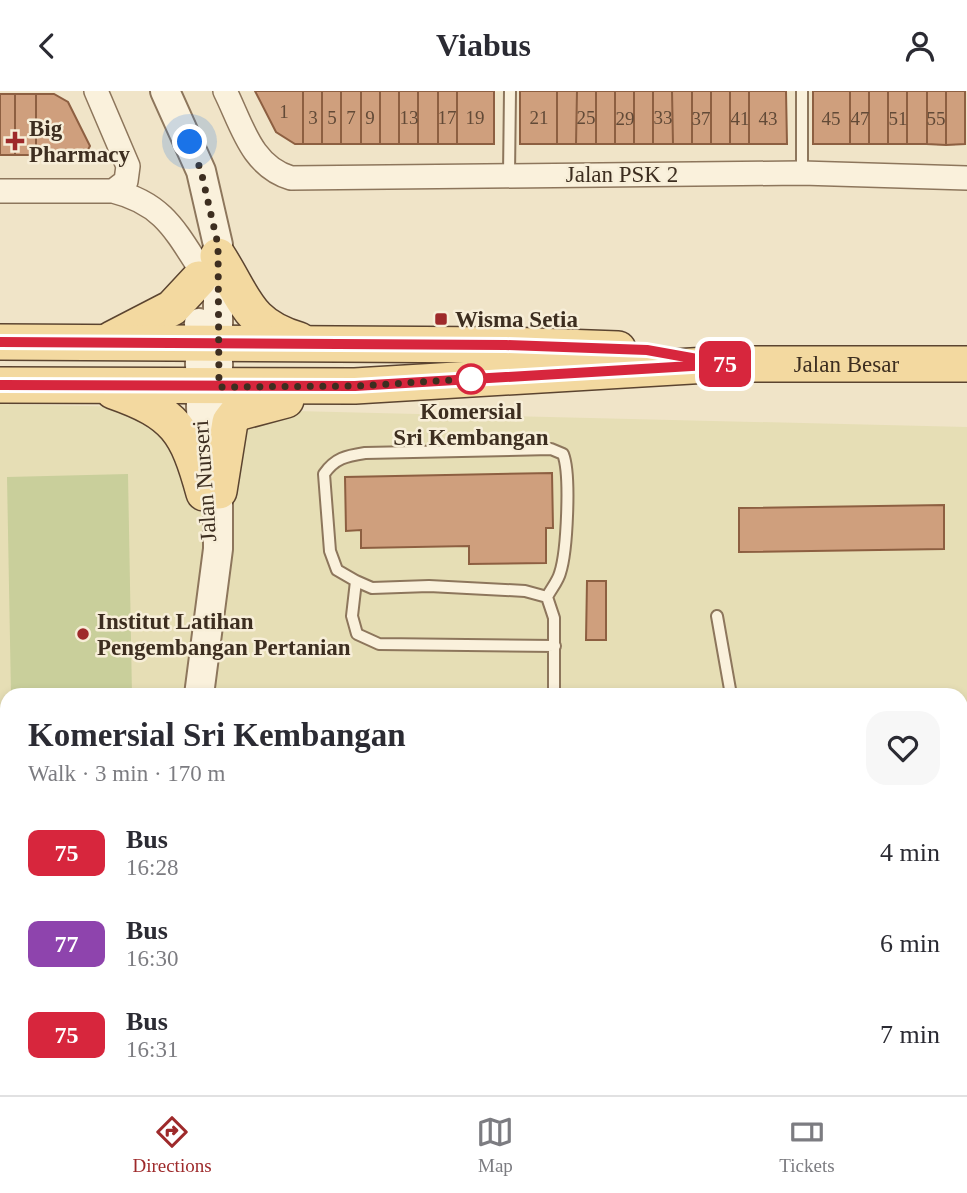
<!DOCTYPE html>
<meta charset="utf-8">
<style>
body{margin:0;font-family:"Times New Roman",serif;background:#f7f7f7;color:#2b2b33;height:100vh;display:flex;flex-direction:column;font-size:26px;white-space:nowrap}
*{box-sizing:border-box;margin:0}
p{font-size:23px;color:#7c7c81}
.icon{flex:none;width:38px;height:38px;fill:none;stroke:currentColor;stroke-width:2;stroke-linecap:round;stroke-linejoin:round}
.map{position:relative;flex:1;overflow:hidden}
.details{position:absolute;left:0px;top:597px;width:968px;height:408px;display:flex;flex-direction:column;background:#fff;border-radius:21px 21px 0 0;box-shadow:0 4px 10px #0003}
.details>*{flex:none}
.badge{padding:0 14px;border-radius:10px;font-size:24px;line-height:46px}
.you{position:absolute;width:35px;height:35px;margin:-18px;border:5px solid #fff;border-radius:50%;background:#1a73e8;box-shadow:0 0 0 10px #1a73e833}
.map>.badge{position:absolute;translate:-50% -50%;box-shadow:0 0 0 4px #fff}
.round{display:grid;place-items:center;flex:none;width:74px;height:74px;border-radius:21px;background:#f7f7f7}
.headline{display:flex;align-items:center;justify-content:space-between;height:119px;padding:0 28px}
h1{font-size:33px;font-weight:800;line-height:52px}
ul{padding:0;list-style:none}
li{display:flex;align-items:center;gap:21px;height:91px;padding:0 28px}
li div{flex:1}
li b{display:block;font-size:26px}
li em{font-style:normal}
li .badge{min-width:77px;font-weight:700;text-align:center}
header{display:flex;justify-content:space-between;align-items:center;height:91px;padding:0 28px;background:#fff;font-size:32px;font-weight:800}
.dock{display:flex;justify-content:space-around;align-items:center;height:98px;border-top:2px solid #e1e1e2;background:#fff;font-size:19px;color:#7c7c81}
.dock a{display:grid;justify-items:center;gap:4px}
.dock .active{color:#9e2a2b}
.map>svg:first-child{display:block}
.farmland{fill:#e6deb5;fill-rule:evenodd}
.green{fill:#c9cf9b}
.building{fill:#cf9f7d;stroke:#8d5f41;stroke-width:2}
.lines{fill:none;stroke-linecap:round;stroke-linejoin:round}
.service-casing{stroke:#8d765c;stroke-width:14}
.minor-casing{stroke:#8d765c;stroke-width:26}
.tertiary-casing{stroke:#8d765c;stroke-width:32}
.primary-casing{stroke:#5b4430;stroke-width:38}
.service{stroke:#faf1dc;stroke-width:10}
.minor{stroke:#faf1dc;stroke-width:23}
.tertiary{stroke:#faf1dc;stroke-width:28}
.primary{stroke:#f3d9a0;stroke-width:35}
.line-casing{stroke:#fff;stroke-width:16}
.line{stroke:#d7263d;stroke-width:10}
.walk{stroke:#3d2e20;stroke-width:7;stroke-dasharray:0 12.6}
.poi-dot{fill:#9e2a2b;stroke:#f7eed8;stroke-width:2.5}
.stop-dot{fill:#fff;stroke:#d7263d;stroke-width:3.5}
.labels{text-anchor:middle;stroke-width:5;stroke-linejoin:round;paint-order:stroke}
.number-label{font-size:19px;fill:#624a37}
.poi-label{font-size:23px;font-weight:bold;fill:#3d2e20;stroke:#f7eed8;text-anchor:start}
.street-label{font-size:23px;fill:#3d2e20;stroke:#f7eed8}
.stop-label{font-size:23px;font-weight:bold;fill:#3d2e20;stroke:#f7eed8}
</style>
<header><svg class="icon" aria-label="back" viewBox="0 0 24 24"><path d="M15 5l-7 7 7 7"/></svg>Viabus<svg class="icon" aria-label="person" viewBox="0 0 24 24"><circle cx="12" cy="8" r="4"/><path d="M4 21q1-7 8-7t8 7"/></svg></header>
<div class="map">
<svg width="967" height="1004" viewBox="0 0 967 1004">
<rect width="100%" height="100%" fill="#f0e4c8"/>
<!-- farmland -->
<path class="farmland" d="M0,313L967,336V1004H0ZM7,604H961V998H7Z"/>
<!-- green -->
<path class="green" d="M128,383L132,604H11L7,386Z"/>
<!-- building -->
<path class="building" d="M255,0H303V53H295L276,41Z
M303,0H322V53H303Z
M322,0H341V53H322Z
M341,0H361V53H341Z
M361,0H380V53H361Z
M380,0H399V53H380Z
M399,0H418V53H399Z
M418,0H438V53H418Z
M438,0H457V53H438Z
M457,0H494V53H457Z
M520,0H557V53H520Z
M557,0H577L576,53H557Z
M577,0H596V53H576Z
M596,0H615V53H596Z
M615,0H634V53H615Z
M634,0H653V53H634Z
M653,0H672L673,53H653Z
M672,0H692V53H673Z
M692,0H711V53H692Z
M711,0H730V53H711Z
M730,0H749V53H730Z
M749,0H786L787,53H749Z
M813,0H850V53H813Z
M850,0H869V53H850Z
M869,0H888V53H869Z
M888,0H907V53H888Z
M907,0H927V53H907Z
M927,0H946V54L927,53Z
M946,0H965V53L946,54Z
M0,3H15V64H0Z
M15,3H36V64H15Z
M36,3H54L68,11L90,55L85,64H36Z
M552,382L553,437H546V472L469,473V455L361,457V439L346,440L345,386Z
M944,414V458L739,461V417Z
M587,490H606V549H586Z"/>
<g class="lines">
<defs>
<path id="service" d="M802,82V0
M509,83L510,0
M356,490L352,525L357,543L379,553L555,555
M547,506C551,498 558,490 560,482C567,461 571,383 563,363L551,358L365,362C346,365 335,367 324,383L330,460L337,479L356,490L372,497L429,495L525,500L547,506L554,527V604
M717,525L731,604
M0,719L7,723"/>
<path id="minor" d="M96,0L128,75L126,90L113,100
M225,0C242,34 251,75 291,87L802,82L967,87
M0,100H113C161,112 174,137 199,176"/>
<path id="tertiary" d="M165,0L201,80L218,154V458L199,604
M199,232L202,356
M961,638L967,637"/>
<g id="primary">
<path d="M218,165C245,207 247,234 299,249"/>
<path d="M112,248L172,217L199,188"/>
<path d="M0,251L506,254L618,258"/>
<path id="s1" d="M0,294L355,295L725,273H967"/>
<path d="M113,300C176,322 187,340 204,402"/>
<path d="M219,400L230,331L237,322L286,309"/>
</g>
</defs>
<!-- service casing -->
<use href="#service" class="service-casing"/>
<!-- minor casing -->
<use href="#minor" class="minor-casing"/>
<!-- tertiary casing -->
<use href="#tertiary" class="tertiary-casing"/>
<!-- primary casing -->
<use href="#primary" class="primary-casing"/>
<!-- service -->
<use href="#service" class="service"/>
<!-- minor -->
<use href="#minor" class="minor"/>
<!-- tertiary -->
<use href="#tertiary" class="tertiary"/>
<!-- primary -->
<use href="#primary" class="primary"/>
</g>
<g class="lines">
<defs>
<path id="line" d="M0,251L506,254L647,259L725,273L355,295L0,294"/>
</defs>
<!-- line casing -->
<use href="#line" class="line-casing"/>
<!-- line -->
<use href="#line" class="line"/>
<!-- walk -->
<path class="walk" d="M190,51L201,80L218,154L219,296L355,295L471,288"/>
</g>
<!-- markers -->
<g class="poi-dot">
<path d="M11.5 39.5h7v7h7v7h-7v7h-7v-7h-7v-7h7z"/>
<rect x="434" y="221" width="14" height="14" rx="3.5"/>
<circle cx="83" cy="543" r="7"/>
</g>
<circle class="stop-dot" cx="471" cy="288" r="14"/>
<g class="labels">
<!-- number labels -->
<g class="number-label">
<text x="284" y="27">1</text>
<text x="313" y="33">3</text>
<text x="332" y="33">5</text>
<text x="351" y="33">7</text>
<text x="370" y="33">9</text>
<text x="409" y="33">13</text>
<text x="447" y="33">17</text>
<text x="475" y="33">19</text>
<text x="539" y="33">21</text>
<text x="586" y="33">25</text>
<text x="663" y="33">33</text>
<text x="625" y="34">29</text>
<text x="701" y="34">37</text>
<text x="740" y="34">41</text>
<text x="768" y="34">43</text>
<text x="831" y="34">45</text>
<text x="860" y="34">47</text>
<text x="898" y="34">51</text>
<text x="936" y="34">55</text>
</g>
<!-- poi labels -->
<g class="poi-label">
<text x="29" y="45">Big<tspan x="29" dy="26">Pharmacy</tspan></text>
<text x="455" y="236">Wisma Setia</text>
<text x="97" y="538">Institut Latihan<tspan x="97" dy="26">Pengembangan Pertanian</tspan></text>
</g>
<!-- street labels -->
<g class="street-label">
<text x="622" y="91">Jalan PSK 2</text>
<text dy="8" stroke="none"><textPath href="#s1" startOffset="847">Jalan Besar</textPath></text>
<text transform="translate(204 390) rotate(-94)" y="8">Jalan Nurseri</text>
</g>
<!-- stop labels -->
<g class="stop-label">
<text x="471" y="328">Komersial<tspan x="471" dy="26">Sri Kembangan</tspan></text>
</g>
</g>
</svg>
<div class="you" style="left:190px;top:51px"></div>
<b class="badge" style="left:725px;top:273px;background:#d7263d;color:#fff">75</b>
<section class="details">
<div class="headline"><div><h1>Komersial Sri Kembangan</h1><p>Walk · 3 min · 170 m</p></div><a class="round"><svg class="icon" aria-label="heart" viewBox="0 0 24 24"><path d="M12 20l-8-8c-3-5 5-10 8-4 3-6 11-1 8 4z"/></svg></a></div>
<ul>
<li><span class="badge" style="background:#d7263d;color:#fff">75</span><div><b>Bus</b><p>16:28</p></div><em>4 min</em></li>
<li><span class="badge" style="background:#8e44ad;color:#fff">77</span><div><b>Bus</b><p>16:30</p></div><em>6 min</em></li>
<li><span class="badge" style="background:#d7263d;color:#fff">75</span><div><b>Bus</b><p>16:31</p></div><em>7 min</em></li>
</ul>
</section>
</div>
<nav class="dock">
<a class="active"><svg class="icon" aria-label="directions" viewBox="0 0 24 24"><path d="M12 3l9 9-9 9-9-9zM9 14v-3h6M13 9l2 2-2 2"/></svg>Directions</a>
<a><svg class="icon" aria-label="map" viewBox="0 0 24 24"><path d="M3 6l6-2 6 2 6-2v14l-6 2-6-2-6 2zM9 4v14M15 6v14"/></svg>Map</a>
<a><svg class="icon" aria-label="tickets" viewBox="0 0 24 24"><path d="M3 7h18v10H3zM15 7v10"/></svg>Tickets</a>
</nav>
